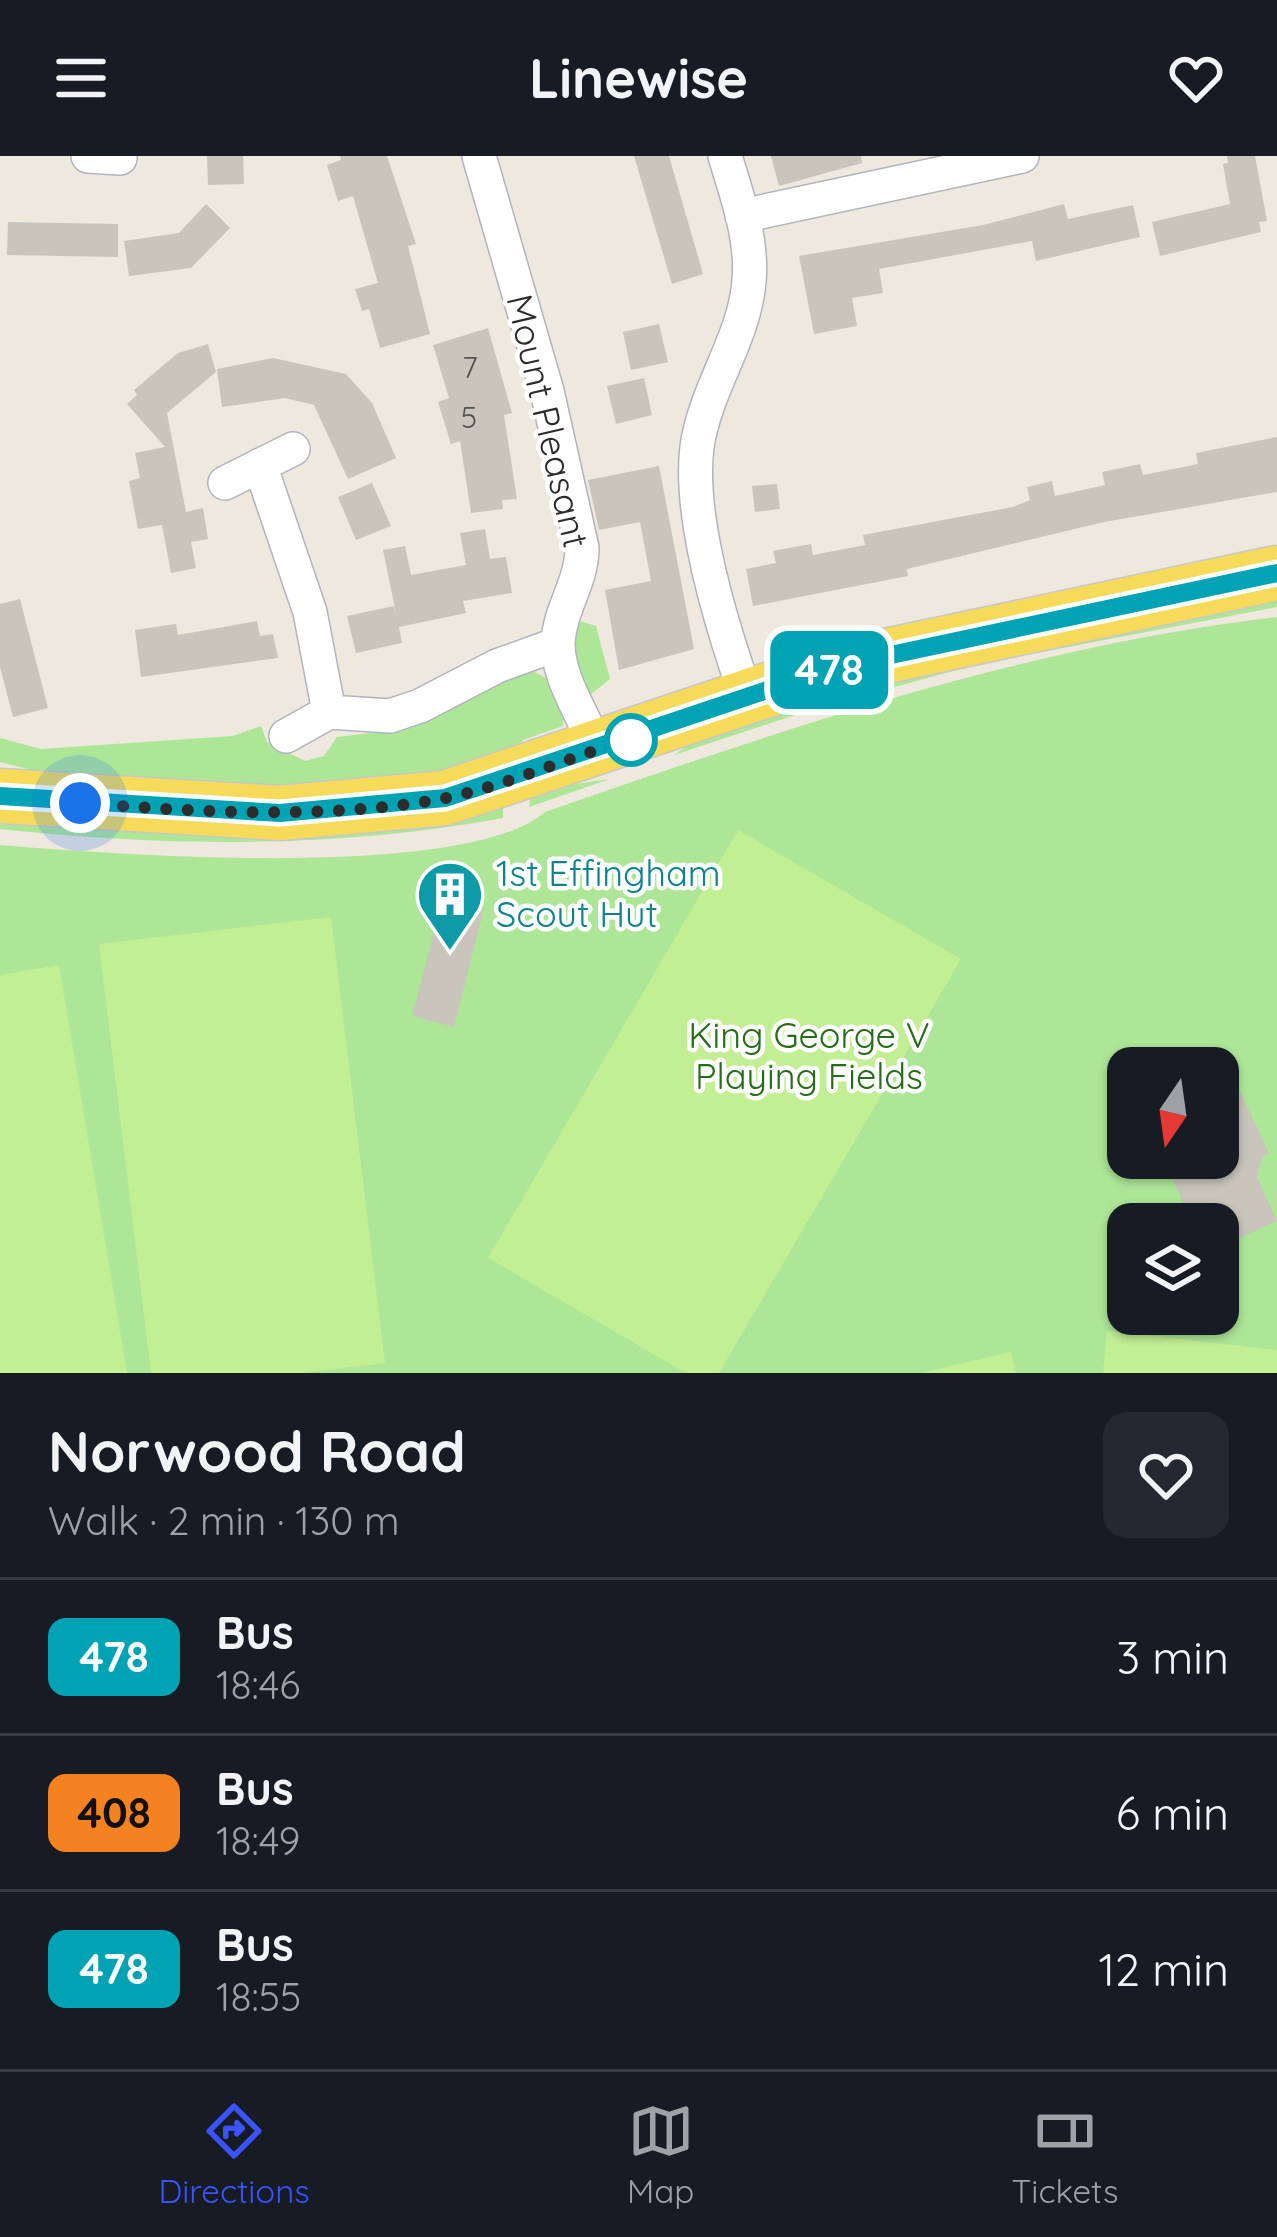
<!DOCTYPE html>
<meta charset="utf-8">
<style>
body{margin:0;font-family:Quicksand,sans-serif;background:#242831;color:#f1f3f6;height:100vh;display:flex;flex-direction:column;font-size:45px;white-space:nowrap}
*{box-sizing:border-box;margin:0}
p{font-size:39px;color:#9ea1a6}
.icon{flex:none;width:66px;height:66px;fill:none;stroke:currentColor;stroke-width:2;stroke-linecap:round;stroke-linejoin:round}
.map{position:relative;height:1217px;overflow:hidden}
.panel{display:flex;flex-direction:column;background:#171b24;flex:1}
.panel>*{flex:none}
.badge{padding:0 24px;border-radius:18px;font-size:42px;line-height:78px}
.needle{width:78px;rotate:193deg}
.controls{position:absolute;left:1107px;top:891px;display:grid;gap:24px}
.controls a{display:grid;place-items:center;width:132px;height:132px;border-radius:24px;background:#171b24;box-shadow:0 3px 9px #0004;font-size:60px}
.you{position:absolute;width:60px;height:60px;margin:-30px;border:9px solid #fff;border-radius:50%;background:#1a73e8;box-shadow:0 0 0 18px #1a73e833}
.map>.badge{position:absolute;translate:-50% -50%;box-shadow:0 0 0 6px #fff}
.round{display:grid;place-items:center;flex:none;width:126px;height:126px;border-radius:24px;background:#242831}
.head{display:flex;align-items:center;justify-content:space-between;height:204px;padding:0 48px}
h1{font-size:57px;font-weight:700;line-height:90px}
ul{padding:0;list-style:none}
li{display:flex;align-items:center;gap:36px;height:156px;padding:0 48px;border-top:3px solid #363941}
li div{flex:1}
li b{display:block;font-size:45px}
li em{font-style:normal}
li .badge{min-width:132px;font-weight:700;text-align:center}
header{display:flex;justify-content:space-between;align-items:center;height:156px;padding:0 48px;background:#171b24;font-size:54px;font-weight:700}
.menu{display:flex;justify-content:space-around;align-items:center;height:168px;border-top:3px solid #363941;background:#171b24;font-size:33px;color:#9ea1a6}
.menu a{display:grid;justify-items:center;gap:6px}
.menu .selected{color:#3953ff}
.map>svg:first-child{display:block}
.green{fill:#aee698;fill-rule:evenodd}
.pitch{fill:#c2ee94}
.building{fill:#c9c5bd}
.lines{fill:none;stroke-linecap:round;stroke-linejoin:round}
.minor-casing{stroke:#b2b3c0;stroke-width:36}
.primary-casing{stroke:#c8c8c8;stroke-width:57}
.minor{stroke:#fff;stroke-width:33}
.primary{stroke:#f6da5a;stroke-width:54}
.line-casing{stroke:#fff;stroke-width:27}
.line{stroke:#00a3b4;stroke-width:18}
.walk{stroke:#2c2c2c;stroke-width:12;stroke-dasharray:0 21.6}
.stop-dot{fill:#fff;stroke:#00a3b4;stroke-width:6}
.labels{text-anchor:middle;stroke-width:9;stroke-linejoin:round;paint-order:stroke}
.number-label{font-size:30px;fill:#535250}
.street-label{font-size:36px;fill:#2c2c2c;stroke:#fff}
.culture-label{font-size:36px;fill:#0d838f;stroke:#fff;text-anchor:start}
.park-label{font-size:36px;fill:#256d18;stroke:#fff}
</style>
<header><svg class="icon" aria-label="menu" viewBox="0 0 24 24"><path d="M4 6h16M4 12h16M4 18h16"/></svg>Linewise<svg class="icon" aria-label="heart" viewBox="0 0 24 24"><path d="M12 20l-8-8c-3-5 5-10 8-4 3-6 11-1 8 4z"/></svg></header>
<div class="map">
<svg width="1277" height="1217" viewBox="0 0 1277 1217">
<rect width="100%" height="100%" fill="#eee8de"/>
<!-- green -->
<path class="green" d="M1277,443V451L979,508L858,541L853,523Z
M1277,461V1217H0V689C111,698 464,726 545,656C784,573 1024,491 1277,461ZM1128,912H1218V1002H1128ZM1128,1068H1218V1158H1128Z
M580,465L596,470L610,523L590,539L582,531L567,480Z
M526,514C556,520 566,542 563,570L523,584L503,608L292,636L47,618L0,606V582L41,593L233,580L261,570L267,586L305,605L324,600L337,581L411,572Z
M836,528L841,544L674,599L714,572Z
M610,623L529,651L531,639L540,633Z
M503,648V662C334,693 170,691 0,673V655Z"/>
<!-- pitch -->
<path class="pitch" d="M738,674L961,803L719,1217H686L488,1102Z
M331,761L385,1207L302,1217H151L99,788Z
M59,809L127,1217H0V819Z
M1107,1175L1277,1194V1217H1103Z
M1011,1196L1016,1217H921Z"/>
<!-- building -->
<path class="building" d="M207,0H243L244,28L208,29Z
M340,0H387L416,88L408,90L430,178L380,192L369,153L362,155L355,133L378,127L353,40L338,45L327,9L341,4Z
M634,0H669L703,118L672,128Z
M771,0H861L862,7L779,30Z
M1227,0H1255L1267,65L1259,66L1261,76L1160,100L1152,66L1230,48L1223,8L1228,7Z
M206,48L230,72L191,112L129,120L124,85L179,77Z
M1064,48L1068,63L1133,49L1140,81L1036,105L1032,85L879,113L883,137L852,142L857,170L814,178L799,100L983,69Z
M8,66L118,68V101L7,99Z
M659,168L668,206L631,214L623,176Z
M488,172L512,257L504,259L517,343L502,344L503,353L471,357L460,285L451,288L438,246L449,242L433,189Z
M208,188L216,216L167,257L186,356L203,352L208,383L191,386L196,412L171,417L162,369L138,373L129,325L140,322L135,297L165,291L127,248L137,239L134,234L178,197Z
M273,202L346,218L372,247L396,302L348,323L314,249L285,242L222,251L217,213Z
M644,222L652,259L616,268L607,230Z
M1277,281V336L1104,366L907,413L908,420L753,450L746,413L776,407L773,395L811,388L813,399L865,389L863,379L1013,351L1030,344L1027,331L1052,325L1055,340L1105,329L1102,316L1140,308L1143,319L1198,308L1196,297Z
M659,310L694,493L619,514L605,434L651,425L640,366L599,374L588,324Z
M372,327L391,370L356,384L338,341Z
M777,328L780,353L755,356L752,330Z
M485,373L490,403L506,401L512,437L463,445L466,457L399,471L402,487L356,497L347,460L394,450L397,462L383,394L405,390L411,419L466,409L460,377Z
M20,443L48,552L13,561L0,511V448Z
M257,465L260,480L273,478L278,502L141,521L135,474L176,468L178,479Z
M443,741L484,752L454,871L412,860Z
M1238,931L1269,997L1262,1001L1257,1021L1277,1065L1218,1092V1068H1193L1163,1002H1218V940Z"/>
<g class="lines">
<defs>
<path id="minor" d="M88,0L120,2
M479,0L547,235L582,392C582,426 560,452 558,486C557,523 585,560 597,595
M725,0C737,40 753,83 749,125C745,182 705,233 697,291C688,362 723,474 747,542
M742,60L1022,0
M260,309L310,456L329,556
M225,327L293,293
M286,580L329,556L390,560L420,550L497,510L558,488"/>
<path id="primary" d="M0,640L280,657L445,642L839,510L1277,417"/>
</defs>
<!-- minor casing -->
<use href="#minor" class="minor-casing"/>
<!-- primary casing -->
<use href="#primary" class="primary-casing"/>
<!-- minor -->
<use href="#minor" class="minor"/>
<!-- primary -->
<use href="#primary" class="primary"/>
</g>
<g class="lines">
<defs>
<path id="line" d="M0,640L280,657L445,642L839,510L1277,417"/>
</defs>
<!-- line casing -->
<use href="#line" class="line-casing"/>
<!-- line -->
<use href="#line" class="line"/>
<!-- walk -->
<path class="walk" d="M80,647C200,656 322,664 441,643C504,631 576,598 631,584"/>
</g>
<!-- icons -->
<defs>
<symbol id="building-pin" viewBox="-11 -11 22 30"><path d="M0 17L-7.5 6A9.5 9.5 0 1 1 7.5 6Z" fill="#0f9aa8" stroke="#fff"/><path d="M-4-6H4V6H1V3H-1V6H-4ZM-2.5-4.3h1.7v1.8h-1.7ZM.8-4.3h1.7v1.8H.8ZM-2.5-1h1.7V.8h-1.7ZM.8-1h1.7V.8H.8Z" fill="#fff"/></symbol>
</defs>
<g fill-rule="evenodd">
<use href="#building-pin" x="412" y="700" width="76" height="104"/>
</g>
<!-- markers -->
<circle class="stop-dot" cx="631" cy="584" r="24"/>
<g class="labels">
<!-- number labels -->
<g class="number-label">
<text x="470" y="222">7</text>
<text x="469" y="272">5</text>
</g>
<!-- street labels -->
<g class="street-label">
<text transform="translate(548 265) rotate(77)" y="13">Mount Pleasant</text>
</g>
<!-- culture labels -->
<g class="culture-label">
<text x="496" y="730">1st Effingham<tspan x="496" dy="41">Scout Hut</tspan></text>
</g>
<!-- park labels -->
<g class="park-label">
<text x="809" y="892">King George V<tspan x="809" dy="41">Playing Fields</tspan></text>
</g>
</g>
</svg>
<div class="controls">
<a><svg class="needle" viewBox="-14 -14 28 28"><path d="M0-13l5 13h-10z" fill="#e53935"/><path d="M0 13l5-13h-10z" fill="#9ea1a6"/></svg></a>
<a><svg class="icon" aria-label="layers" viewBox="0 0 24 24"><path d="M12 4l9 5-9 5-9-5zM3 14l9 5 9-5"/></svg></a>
</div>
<div class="you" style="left:80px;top:647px"></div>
<b class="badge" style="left:829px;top:514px;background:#00a3b4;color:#fff">478</b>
</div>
<section class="panel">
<div class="head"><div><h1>Norwood Road</h1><p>Walk · 2 min · 130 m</p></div><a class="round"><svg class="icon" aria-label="heart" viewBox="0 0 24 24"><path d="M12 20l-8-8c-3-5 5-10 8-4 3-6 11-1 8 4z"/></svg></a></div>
<ul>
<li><span class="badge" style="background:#00a3b4;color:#fff">478</span><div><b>Bus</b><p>18:46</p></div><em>3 min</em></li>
<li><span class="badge" style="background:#f58220;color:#111">408</span><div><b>Bus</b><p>18:49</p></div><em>6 min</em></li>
<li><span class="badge" style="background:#00a3b4;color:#fff">478</span><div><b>Bus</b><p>18:55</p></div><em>12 min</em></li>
</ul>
</section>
<nav class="menu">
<a class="selected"><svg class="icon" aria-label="directions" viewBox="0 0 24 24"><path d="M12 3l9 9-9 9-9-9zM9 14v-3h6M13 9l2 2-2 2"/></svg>Directions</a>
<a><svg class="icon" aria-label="map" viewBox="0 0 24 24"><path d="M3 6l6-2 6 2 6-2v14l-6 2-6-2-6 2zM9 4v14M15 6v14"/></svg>Map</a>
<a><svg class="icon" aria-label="tickets" viewBox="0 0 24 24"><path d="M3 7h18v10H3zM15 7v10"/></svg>Tickets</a>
</nav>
